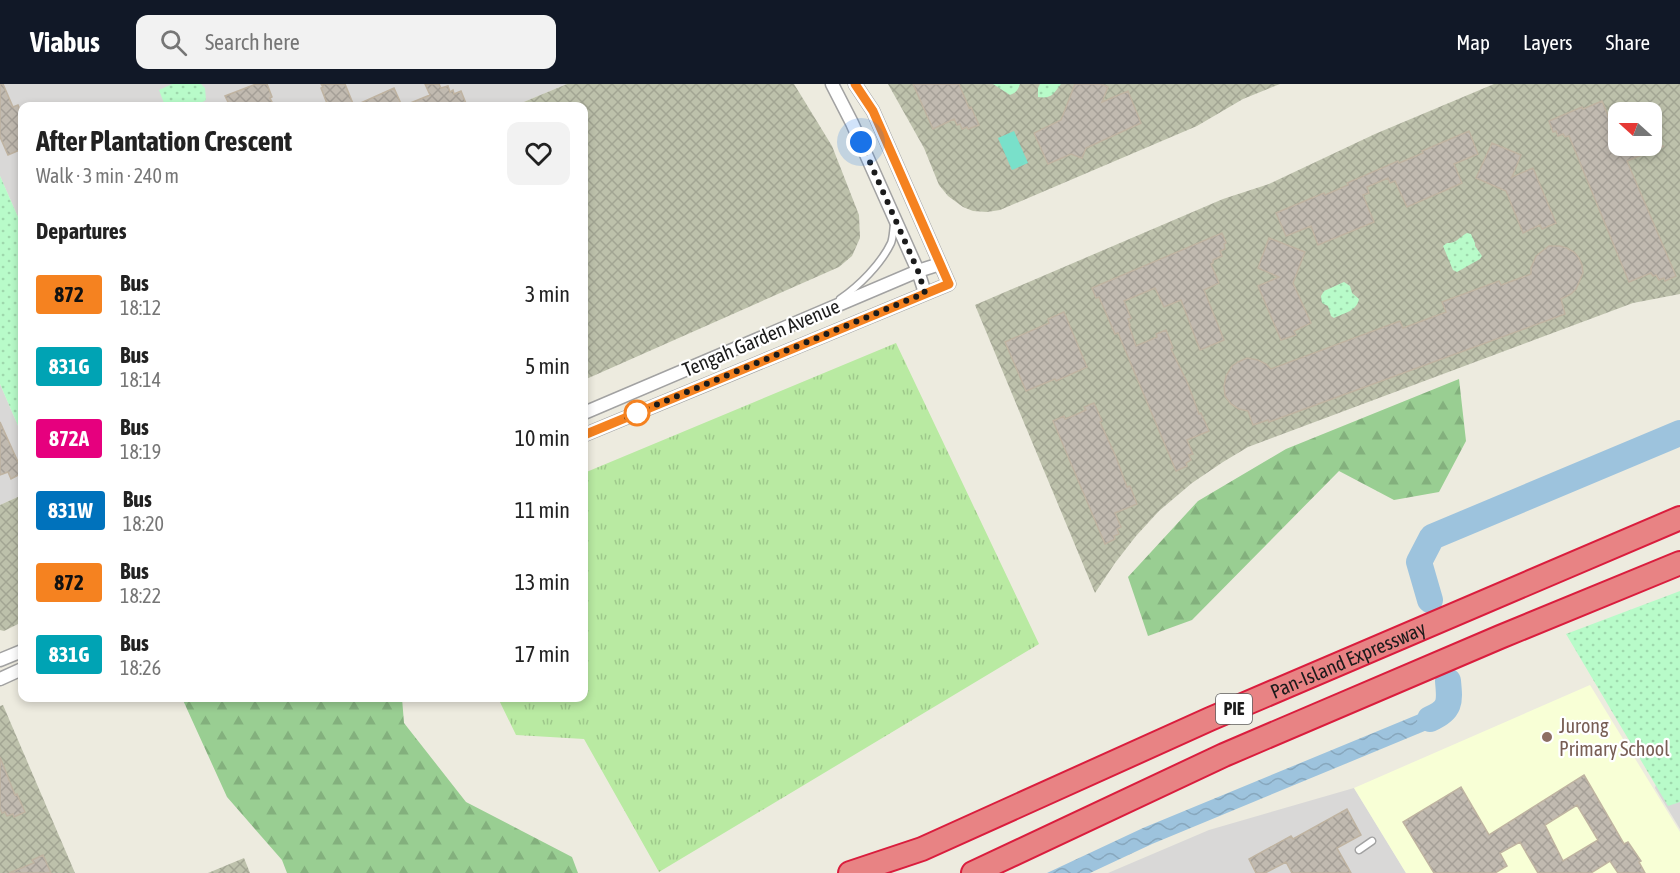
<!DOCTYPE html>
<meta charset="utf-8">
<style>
body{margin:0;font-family:"Asap Condensed",sans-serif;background:#f2f2f2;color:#222;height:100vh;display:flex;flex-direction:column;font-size:22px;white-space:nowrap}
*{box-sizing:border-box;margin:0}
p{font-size:20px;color:#767676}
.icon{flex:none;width:33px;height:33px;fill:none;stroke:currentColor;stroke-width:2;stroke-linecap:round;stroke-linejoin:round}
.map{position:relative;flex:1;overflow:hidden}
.panel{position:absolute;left:18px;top:18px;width:570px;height:600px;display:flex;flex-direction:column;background:#fff;border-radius:12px;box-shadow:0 3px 9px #0003}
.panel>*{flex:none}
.badge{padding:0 12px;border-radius:4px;font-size:21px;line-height:39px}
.needle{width:39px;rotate:291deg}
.buttons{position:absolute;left:1608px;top:18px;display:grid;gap:12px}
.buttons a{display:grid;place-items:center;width:54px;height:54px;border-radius:12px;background:#fff;box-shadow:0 3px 9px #0003;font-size:30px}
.you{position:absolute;width:30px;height:30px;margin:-15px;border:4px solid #fff;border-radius:50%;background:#1a73e8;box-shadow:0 0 0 9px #1a73e833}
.map>.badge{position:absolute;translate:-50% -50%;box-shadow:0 0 0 3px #fff}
h2{padding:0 18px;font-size:22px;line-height:54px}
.round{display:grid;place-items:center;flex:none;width:63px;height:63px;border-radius:12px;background:#f2f2f2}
.summary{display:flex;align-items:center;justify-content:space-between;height:102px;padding:0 18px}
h1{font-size:28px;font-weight:700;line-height:45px}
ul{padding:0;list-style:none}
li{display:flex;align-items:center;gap:18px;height:72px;padding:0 18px}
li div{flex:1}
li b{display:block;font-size:22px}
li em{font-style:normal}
li .badge{min-width:66px;font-weight:700;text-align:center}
header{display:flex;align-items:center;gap:36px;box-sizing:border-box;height:84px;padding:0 30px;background:#111827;color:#fff}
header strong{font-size:28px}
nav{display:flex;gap:33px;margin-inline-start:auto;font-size:21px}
.search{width:420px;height:54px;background:#f2f2f2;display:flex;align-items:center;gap:15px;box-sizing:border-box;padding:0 21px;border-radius:12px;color:#767676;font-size:22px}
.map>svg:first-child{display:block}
.residential{fill:#d9d8d7}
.education{fill:#f8ffd6}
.construction{fill:url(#construction-cross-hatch);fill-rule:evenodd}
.grass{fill:url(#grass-tufts)}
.forest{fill:url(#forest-firs)}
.park{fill:url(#park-dots)}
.pitch{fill:#79e0ca}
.water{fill:url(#water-waves)}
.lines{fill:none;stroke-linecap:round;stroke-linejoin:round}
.river{stroke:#9dc3dd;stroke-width:26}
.building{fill:url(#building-cross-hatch);stroke:#bfb3a1;stroke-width:1.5;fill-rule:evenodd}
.service-casing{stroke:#a2a2a2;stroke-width:9}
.minor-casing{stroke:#a2a2a2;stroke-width:15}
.motorway-casing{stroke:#da1d3d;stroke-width:26}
.service{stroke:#fff;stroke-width:6}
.minor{stroke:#fff;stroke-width:12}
.motorway{stroke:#e88384;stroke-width:22}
.line-casing{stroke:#fff;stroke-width:14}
.line{stroke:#f58220;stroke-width:9}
.walk{stroke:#1b1b1b;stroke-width:6;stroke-dasharray:0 10.8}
.stop-dot{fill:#fff;stroke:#f58220;stroke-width:3}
.education-dot{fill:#8d6e63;stroke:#fff;stroke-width:2}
.labels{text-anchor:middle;stroke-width:4.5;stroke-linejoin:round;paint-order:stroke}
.shield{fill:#fff;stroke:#5f5f5f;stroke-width:1.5}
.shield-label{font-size:18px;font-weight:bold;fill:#1b1b1b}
.street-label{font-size:20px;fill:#1b1b1b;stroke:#fff}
.education-label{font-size:20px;fill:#785e54;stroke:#fff;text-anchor:start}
</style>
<header>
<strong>Viabus</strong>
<div class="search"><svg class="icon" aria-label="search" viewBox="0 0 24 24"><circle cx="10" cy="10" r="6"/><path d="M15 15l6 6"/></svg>Search here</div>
<nav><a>Map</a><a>Layers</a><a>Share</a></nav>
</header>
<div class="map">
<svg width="1680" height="789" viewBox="0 0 1680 789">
<defs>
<pattern id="construction-cross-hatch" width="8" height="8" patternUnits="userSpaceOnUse" patternTransform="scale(1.5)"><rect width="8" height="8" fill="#bdc1ab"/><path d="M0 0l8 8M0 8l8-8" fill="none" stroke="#a2a593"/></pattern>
<pattern id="grass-tufts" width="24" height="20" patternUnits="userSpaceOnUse" patternTransform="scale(1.5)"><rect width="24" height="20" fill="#b9eaa2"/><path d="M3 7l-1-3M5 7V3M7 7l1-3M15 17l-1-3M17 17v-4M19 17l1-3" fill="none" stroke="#9ec88b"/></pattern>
<pattern id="forest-firs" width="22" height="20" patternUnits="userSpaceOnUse" patternTransform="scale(1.5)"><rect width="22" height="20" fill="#99ce92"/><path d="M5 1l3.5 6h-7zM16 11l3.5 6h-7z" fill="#83b07d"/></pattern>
<pattern id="park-dots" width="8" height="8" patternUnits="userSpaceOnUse" patternTransform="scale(1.5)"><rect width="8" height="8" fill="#b8fbc9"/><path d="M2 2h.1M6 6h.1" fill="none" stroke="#9ed7ac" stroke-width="1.8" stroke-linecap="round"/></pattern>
<pattern id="water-waves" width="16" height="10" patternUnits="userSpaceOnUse" patternTransform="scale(1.5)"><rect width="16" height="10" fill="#9dc3dd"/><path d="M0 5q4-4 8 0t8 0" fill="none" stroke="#87a7bd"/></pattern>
<pattern id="building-cross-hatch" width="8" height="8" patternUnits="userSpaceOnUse" patternTransform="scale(1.5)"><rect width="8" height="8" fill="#c1bab0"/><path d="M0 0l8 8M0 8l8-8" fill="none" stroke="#a59f97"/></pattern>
</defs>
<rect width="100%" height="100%" fill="#edebdf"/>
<!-- residential -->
<path class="residential" d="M0,0H567L514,22H22V135L18,133L0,92Z
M0,300L22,351V411L0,421Z
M1680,625V745L1655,704Z
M1354,704L1406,789H1108L1209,746Z"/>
<!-- education -->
<path class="education" d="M1590,601L1680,748V789H1406L1354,704Z"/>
<!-- construction -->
<path class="construction" d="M567,0H794L832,62L859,131L860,154L852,172L839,183L584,296V22H514Z
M888,0H1280L1243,15L1197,42L1000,126L987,128L973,127L963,123L948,112L939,101L924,64Z
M1494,0H1680V210L1633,219L1248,363L1223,378L1192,399L1159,427L1136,452L1115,479L1095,509L975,221L1223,115L1269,100L1375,50ZM1618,28H1652V62H1618Z
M22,411V538L4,547L0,546V421Z
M3,621L75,789H0V622Z
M244,774L250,789H208Z"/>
<!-- grass -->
<path class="grass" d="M896,259L1039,560L659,788L584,655L516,651L498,614H584V389Z"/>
<!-- forest -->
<path class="forest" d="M1459,295L1466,357L1439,408L1394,416L1339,387L1192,536L1148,552L1128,493L1198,417L1286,365Z
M182,614H402L404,639L466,718L572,773L578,789H287L282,776L227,713Z"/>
<!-- park -->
<path class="park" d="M172,0H201L205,4L206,16L196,22H165L159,6Z
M993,0H1020C1018,6 1016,9 1010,11Z
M1040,0H1061C1053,10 1052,15 1038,13V4Z
M0,92L18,133L22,135V351L0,300Z
M1467,149L1471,150L1475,159V162L1482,172L1480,175L1457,188L1453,186L1443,162L1447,159C1456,160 1459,153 1467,149Z
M1344,198L1350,202L1352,209L1359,215C1357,227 1344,229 1334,234L1331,232L1328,222L1322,219L1321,212L1324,207Z
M1680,507V718L1668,722L1566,550Z"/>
<!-- pitch -->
<path class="pitch" d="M1014,47L1028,79L1012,86L998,54Z"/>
<!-- water -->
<path class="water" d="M1459,606C1459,621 1454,629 1444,639L1152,760L1090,789H1047L1143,744L1436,623L1439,615Z"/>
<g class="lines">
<!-- river -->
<path class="river" d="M1430,516L1419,478L1432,453L1680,349
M1430,635C1451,626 1450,618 1448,597"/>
</g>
<!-- building -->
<path class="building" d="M0,0H3L13,23L18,21L22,31V65L8,71L0,53Z
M256,0H267L272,13L270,14L274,22H230L225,12Z
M321,0H345L354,22L394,4L402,22H328L321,4L323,3Z
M425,0H439L441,4L448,2L450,8L453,6L454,10L461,7L467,22H403L430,11Z
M913,0H959L969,24L971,23L979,41L968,45L967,43L962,45L960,40L957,41L954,35L933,45Z
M1075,0H1101L1108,3L1102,18L1128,7L1141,39L1086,64L1082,74L1071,70L1048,80L1034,49L1061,36Z
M1602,17L1618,56V62H1664L1627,77L1676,192L1665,197L1664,194L1659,196L1656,191L1653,192L1651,189L1629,198L1569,52L1565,53L1563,50L1558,52L1556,47L1553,48L1549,37L1582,23L1583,25Z
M1469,47L1478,70L1454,80L1462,99L1407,123L1395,97L1390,99L1388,94L1367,103L1369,109L1363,111L1374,138L1318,161L1311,142L1286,152L1276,129L1324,109L1325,111L1348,101L1347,99L1398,77L1399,79L1423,69L1422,67Z
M1492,59L1521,71L1512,93L1533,84L1556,139L1542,145L1540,141L1523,149L1506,107L1476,94Z
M1222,149L1226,159L1224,160L1225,165L1220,167L1222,172L1213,176V179L1211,180L1219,199L1204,206L1224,256L1200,266L1181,216L1164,223L1155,204L1124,217L1131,234L1128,235L1130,241H1129L1136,262L1157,253L1156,250L1166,246L1173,264L1171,265L1188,300L1199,330L1201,329L1209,347L1187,356L1193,370L1189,371L1191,376L1186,379L1187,382L1176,387L1118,249L1115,250L1099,213L1096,214L1092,204Z
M1269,154L1305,168L1293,199L1311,239L1294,247L1296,251L1281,256L1258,202L1279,193L1258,184Z
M1549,162H1560L1567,164L1574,168L1579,174L1582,181L1583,189L1576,205L1571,210L1561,215L1565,230L1269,338L1268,336L1253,341L1248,327L1239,325L1231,320L1225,312L1224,302L1226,292L1232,282L1238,278L1247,274L1258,276L1266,280L1271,285L1400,237L1403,244L1446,228L1442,218L1499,197L1501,201L1531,190V184L1536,172Z
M1064,228L1087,283L1056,297L1055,295L1026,307L1005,258L1049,239L1048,235Z
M1094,319L1102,337L1100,338L1116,373L1127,403L1130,402L1137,420L1115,429L1121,443L1117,445L1119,450L1114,452L1115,455L1105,460L1053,337L1064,332L1065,335L1075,331L1086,326L1084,323Z
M0,338L22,387V389L11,395L8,388L0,391Z
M0,673L15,711L17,710L25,728L14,733L13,730L7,732L5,728L2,729L0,724Z
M1584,691L1624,760L1628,758L1641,777L1639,778L1645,789H1618L1610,777L1591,789H1538L1520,758L1500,769L1507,782L1495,789H1434L1403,738L1461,703L1489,751ZM1577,721L1598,756L1563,777L1545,741Z
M1347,725L1361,751L1337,764L1351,789H1292L1286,778L1265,789H1256L1249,775L1291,752L1293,755Z
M43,771L51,789H9L34,779L32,776Z"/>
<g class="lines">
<defs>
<path id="service" d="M840,215C859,202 881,180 891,159C893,154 893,147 894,141
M1359,766L1372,757"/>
<path id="minor" d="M832,0L852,39L918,187L925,209
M584,329L918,187L940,180
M584,351L949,200L873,27L855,0
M0,576L22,567
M0,595L22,585"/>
<g id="motorway">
<path id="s1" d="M850,789L922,765L1210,635L1680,434"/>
<path d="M973,789L1224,671L1500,553L1680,479"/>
</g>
</defs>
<!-- service casing -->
<use href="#service" class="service-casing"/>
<!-- minor casing -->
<use href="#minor" class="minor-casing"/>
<!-- motorway casing -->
<use href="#motorway" class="motorway-casing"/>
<!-- service -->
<use href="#service" class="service"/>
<!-- minor -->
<use href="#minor" class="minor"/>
<!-- motorway -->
<use href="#motorway" class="motorway"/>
</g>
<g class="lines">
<defs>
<path id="line" d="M584,351L949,200L873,27L855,0"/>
</defs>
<!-- line casing -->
<use href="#line" class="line-casing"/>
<!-- line -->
<use href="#line" class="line"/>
<!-- walk -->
<path class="walk" d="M637,329L627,333L925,209L918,187L861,58"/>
</g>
<!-- markers -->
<circle class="stop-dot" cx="637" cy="329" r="12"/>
<circle class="education-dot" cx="1547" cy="653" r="6"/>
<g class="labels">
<!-- shield labels -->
<rect class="shield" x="1216" y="610" width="36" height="30" rx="4.5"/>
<g class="shield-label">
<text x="1234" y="631">PIE</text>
</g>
<!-- street labels -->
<g class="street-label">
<text transform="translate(761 254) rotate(-23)" y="7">Tengah Garden Avenue</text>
<text dy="7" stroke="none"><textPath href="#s1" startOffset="542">Pan-Island Expressway</textPath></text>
</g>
<!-- education labels -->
<g class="education-label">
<text x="1559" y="649">Jurong<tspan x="1559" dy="23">Primary School</tspan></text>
</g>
</g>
</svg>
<div class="buttons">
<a><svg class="needle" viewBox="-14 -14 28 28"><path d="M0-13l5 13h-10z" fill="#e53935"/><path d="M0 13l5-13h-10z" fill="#767676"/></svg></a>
</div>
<div class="you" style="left:861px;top:58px"></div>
<section class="panel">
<div class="summary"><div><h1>After Plantation Crescent</h1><p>Walk · 3 min · 240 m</p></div><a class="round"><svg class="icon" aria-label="heart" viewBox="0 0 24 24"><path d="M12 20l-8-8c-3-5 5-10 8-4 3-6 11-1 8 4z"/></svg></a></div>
<h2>Departures</h2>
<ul>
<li><span class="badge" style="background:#f58220;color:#111">872</span><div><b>Bus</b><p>18:12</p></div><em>3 min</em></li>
<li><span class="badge" style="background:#00a3b4;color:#fff">831G</span><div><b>Bus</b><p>18:14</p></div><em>5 min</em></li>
<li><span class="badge" style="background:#e6007e;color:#fff">872A</span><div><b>Bus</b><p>18:19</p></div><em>10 min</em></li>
<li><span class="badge" style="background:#0072bc;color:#fff">831W</span><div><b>Bus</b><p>18:20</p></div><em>11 min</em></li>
<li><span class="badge" style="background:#f58220;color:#111">872</span><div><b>Bus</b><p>18:22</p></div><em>13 min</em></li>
<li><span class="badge" style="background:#00a3b4;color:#fff">831G</span><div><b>Bus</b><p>18:26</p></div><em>17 min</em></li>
</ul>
</section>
</div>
